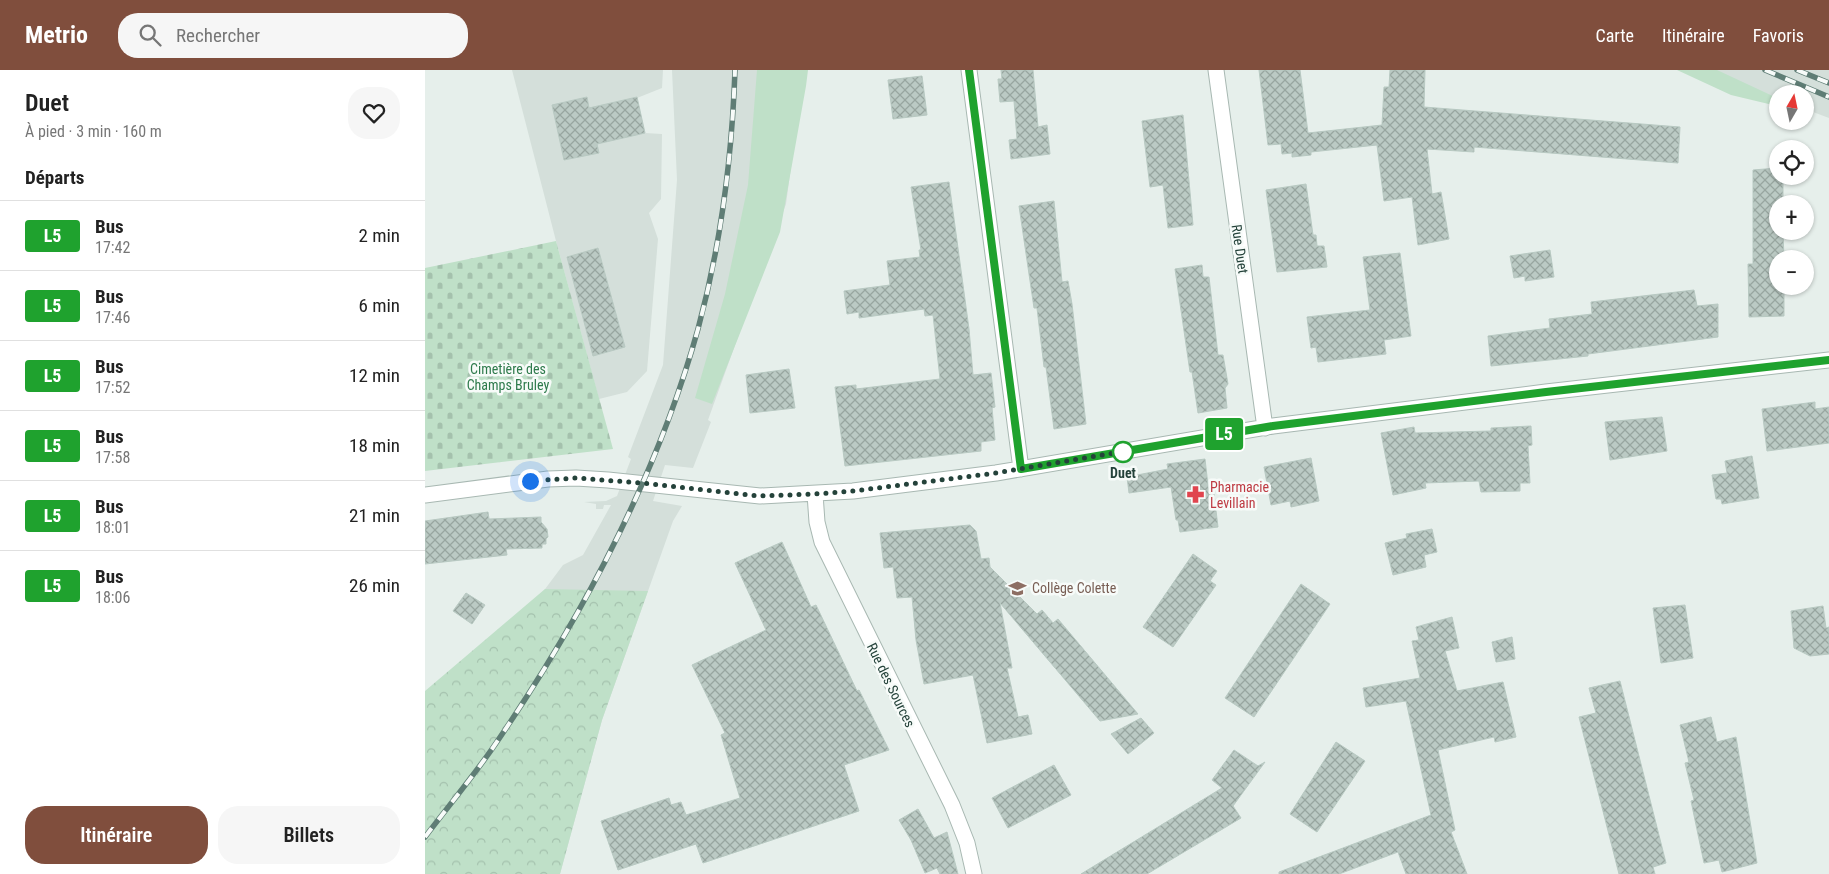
<!DOCTYPE html>
<html lang="fr">
<meta charset="utf-8">
<style>
body{margin:0;font-family:"Roboto Condensed",sans-serif;background:#f6f6f6;color:#222;height:100vh;display:flex;flex-direction:column;font-size:19px;white-space:nowrap}
*{box-sizing:border-box;margin:0}
p{font-size:16px;color:#767676}
.icon{flex:none;width:28px;height:28px;fill:none;stroke:currentColor;stroke-width:2;stroke-linecap:round;stroke-linejoin:round}
.map{position:relative;flex:1;overflow:hidden}
.details{display:flex;flex-direction:column;background:#fff;width:425px}
.details>*{flex:none}
.badge{padding:0 10px;border-radius:4px;font-size:18px;line-height:32px}
.needle{width:32px;rotate:9deg}
.tools{position:absolute;left:1344px;top:15px;display:grid;gap:10px}
.tools a{display:grid;place-items:center;width:45px;height:45px;border-radius:50%;background:#fff;box-shadow:0 1px 4px #0004;font-size:25px}
.you{position:absolute;width:25px;height:25px;margin:-12px;border:4px solid #fff;border-radius:50%;background:#1a73e8;box-shadow:0 0 0 8px #1a73e833}
.map>.badge{position:absolute;translate:-50% -50%;box-shadow:0 0 0 2px #fff}
h2{padding:0 25px;font-size:19px;line-height:45px}
.round{display:grid;place-items:center;flex:none;width:52px;height:52px;border-radius:20px;background:#f6f6f6}
.headline{display:flex;align-items:center;justify-content:space-between;height:85px;padding:0 25px}
h1{font-size:24px;font-weight:600;line-height:38px}
.action{display:flex;gap:10px;margin-top:auto;padding:10px 25px}
.action a{flex:1;height:58px;border-radius:20px;background:#804e3d;color:#fff;font-size:20px;font-weight:600;line-height:58px;text-align:center}
.action a+a{background:#f6f6f6;color:#222}
ul{padding:0;list-style:none}
li{display:flex;align-items:center;gap:15px;height:70px;padding:0 25px;border-top:1px solid #e0e0e0}
li div{flex:1}
li b{display:block;font-size:19px}
li em{font-style:normal}
li .badge{min-width:55px;font-weight:700;text-align:center}
header{display:flex;align-items:center;gap:30px;box-sizing:border-box;height:70px;padding:0 25px;background:#804e3d;color:#fff}
header strong{font-size:24px}
nav{display:flex;gap:28px;margin-inline-start:auto;font-size:18px}
.search{width:350px;height:45px;background:#f6f6f6;display:flex;align-items:center;gap:12px;box-sizing:border-box;padding:0 18px;border-radius:20px;color:#767676;font-size:19px}
main{display:flex;flex:1;min-height:0}
.map>svg:first-child{display:block}
.built{fill:#d4dfda}
.grass{fill:#bfe0c8}
.forest{fill:url(#forest-crowns)}
.cemetery{fill:url(#cemetery-stones)}
.building{fill:url(#building-cross-hatch);stroke:#b8c9c2}
.lines{fill:none;stroke-linecap:round;stroke-linejoin:round}
.minor-casing{stroke:#a8b8b2;stroke-width:17}
.minor{stroke:#fff;stroke-width:15}
.rail-casing{stroke:#5f7d75;stroke-width:5.5}
.rail{stroke:#f7fbf9;stroke-width:4;stroke-dasharray:11;stroke-linecap:butt}
.line-casing{stroke:#fff;stroke-width:11}
.line{stroke:#1fa22e;stroke-width:8}
.walk{stroke:#24423a;stroke-width:5;stroke-dasharray:0 9}
.stop-dot{fill:#fff;stroke:#1fa22e;stroke-width:2.5}
.labels{text-anchor:middle;stroke-width:5;stroke-linejoin:round;paint-order:stroke}
.street-label{font-size:14px;fill:#24423a;stroke:#f7fbf9}
.park-label{font-size:14px;fill:#2d7a4b;stroke:#f7fbf9}
.stop-label{font-size:14px;font-weight:bold;fill:#24423a;stroke:#f7fbf9}
.health-label{font-size:14px;fill:#be3a42;stroke:#f7fbf9;text-anchor:start}
.education-label{font-size:14px;fill:#785e54;stroke:#f7fbf9;text-anchor:start}
</style>
<header>
<strong>Metrio</strong>
<div class="search"><svg class="icon" aria-label="search" viewBox="0 0 24 24"><circle cx="10" cy="10" r="6"/><path d="M15 15l6 6"/></svg>Rechercher</div>
<nav><a>Carte</a><a>Itinéraire</a><a>Favoris</a></nav>
</header>
<main>
<section class="details">
<div class="headline"><div><h1>Duet</h1><p>À pied · 3 min · 160 m</p></div><a class="round"><svg class="icon" aria-label="heart" viewBox="0 0 24 24"><path d="M12 20l-8-8c-3-5 5-10 8-4 3-6 11-1 8 4z"/></svg></a></div>
<h2>Départs</h2>
<ul>
<li><span class="badge" style="background:#1fa22e;color:#fff">L5</span><div><b>Bus</b><p>17:42</p></div><em>2 min</em></li>
<li><span class="badge" style="background:#1fa22e;color:#fff">L5</span><div><b>Bus</b><p>17:46</p></div><em>6 min</em></li>
<li><span class="badge" style="background:#1fa22e;color:#fff">L5</span><div><b>Bus</b><p>17:52</p></div><em>12 min</em></li>
<li><span class="badge" style="background:#1fa22e;color:#fff">L5</span><div><b>Bus</b><p>17:58</p></div><em>18 min</em></li>
<li><span class="badge" style="background:#1fa22e;color:#fff">L5</span><div><b>Bus</b><p>18:01</p></div><em>21 min</em></li>
<li><span class="badge" style="background:#1fa22e;color:#fff">L5</span><div><b>Bus</b><p>18:06</p></div><em>26 min</em></li>
</ul>
<div class="action"><a>Itinéraire</a><a>Billets</a></div>
</section>
<div class="map">
<svg width="1404" height="804" viewBox="0 0 1404 804">
<defs>
<pattern id="forest-crowns" width="20" height="18" patternUnits="userSpaceOnUse" patternTransform="scale(1.25)"><rect width="20" height="18" fill="#bfe0c8"/><path d="M2 6a3 3 0 1 1 6 0M12 15a3 3 0 1 1 6 0" fill="none" stroke="#a4c1ad"/></pattern>
<pattern id="cemetery-stones" width="16" height="16" patternUnits="userSpaceOnUse" patternTransform="scale(1.25)"><rect width="16" height="16" fill="#bfe0c8"/><path d="M2 7V4a2 2 0 0 1 4 0v3zM10 15v-3a2 2 0 0 1 4 0v3z" fill="#a4c1ad"/></pattern>
<pattern id="building-cross-hatch" width="8" height="8" patternUnits="userSpaceOnUse" patternTransform="scale(1.25)"><rect width="8" height="8" fill="#bbcac4"/><path d="M0 0l8 8M0 8l8-8" fill="none" stroke="#98a6a0"/></pattern>
</defs>
<rect width="100%" height="100%" fill="#e6efeb"/>
<!-- built -->
<path class="built" d="M87,0H238L237,18L212,28L220,63L237,64L236,129L224,143L233,169L222,301L202,322L174,329L131,171Z
M247,0H379L361,134L283,350L286,352L268,398L240,395L228,431L257,436L248,451L177,650L135,804H0L91,558L138,495L158,485L186,435H179L178,439H171V434L159,432L181,431L192,426L206,389L203,387L238,295L252,110Z
M1279,0H1404V48L1380,39V24H1352V28Z"/>
<!-- grass -->
<path class="grass" d="M332,0H383L381,16L355,162L287,334L270,328L300,224L323,115Z
M1252,0H1292L1352,28V36L1306,25Z"/>
<!-- forest -->
<path class="forest" d="M120,519L223,521L177,650L135,804H0V621Z"/>
<!-- cemetery -->
<path class="cemetery" d="M131,171L188,379L0,401V198Z"/>
<!-- building -->
<path class="building" d="M576,0H608L613,57L622,55L625,84L586,89L584,70L592,69L589,31L575,32L573,9H577Z
M834,0H875L883,63L957,55L959,17H964L965,0H1000L999,37L1255,57L1253,93L1049,77V82L1002,79L1007,124L1016,122L1024,169L993,175L987,127L959,131L952,75L886,82V85L867,87V83L857,84L856,74L843,75Z
M497,6L502,45L468,49L463,10Z
M162,27L164,38L212,27L220,63L172,74L174,83L139,90L127,35Z
M758,45L768,155L743,158L738,115L725,117L717,51Z
M1352,98V106H1358V134H1352V161H1358L1359,189H1352V216H1359V246L1324,247L1323,194H1328V100Z
M524,112L544,259L548,305L566,303L570,337L567,338L570,370L556,372V381L420,396L410,317L431,315V319L515,309L508,245L500,246L499,239L434,248V242L422,244L419,221L465,215L462,191L495,187L494,180H496L486,117Z
M881,114L888,165H891L892,176H899L902,197L852,202L841,120Z
M629,131L637,212L643,211L647,234L661,354L629,359L621,297H619L612,238H609L594,136Z
M173,178L200,277L168,286L142,187Z
M1125,180L1129,207L1100,211V206L1089,208L1085,186Z
M975,183L986,266L959,270L961,284L893,292L891,277L886,278L882,247L945,240L938,187Z
M777,195L778,207H784L793,285H798L803,314L800,318L802,338L773,343L767,302H765L750,199Z
M1269,220L1272,236L1293,234V267L1163,284V286L1066,296L1063,266L1125,258L1124,249L1167,244L1166,232Z
M364,299L370,338L325,343L321,305Z
M1390,332V339L1404,337V373L1342,381L1337,339Z
M1237,347L1242,381L1185,390L1180,352Z
M1106,356L1107,375L1103,376L1105,413H1095V421L1056,422L1054,411L1000,413L1001,418L968,425L956,363L989,357L990,363L1066,361V358Z
M1327,386L1334,428L1297,434L1296,429H1291L1287,405L1302,403L1300,391Z
M886,388L894,431L866,437L865,431L846,435L839,397Z
M780,389L784,424H789L793,457L755,462L753,450H751L746,417L704,423L702,407L743,399L742,394Z
M63,442L64,449L116,447V452L122,459L123,467L121,469V474H117V478L81,479L82,485L0,494V451Z
M545,455L551,461L556,489L564,488L565,497L612,544L617,540L628,553L633,549L713,644L675,651L575,533L587,598H582L593,647L603,645L607,664L562,673L548,605L499,614L491,570L487,527L472,528L468,497L459,498L455,463Z
M1007,459L1012,482L999,485L1001,497L968,505L960,473L982,468L981,464Z
M357,472L386,537L391,535L432,621L434,620L464,680L419,695L434,741L278,793L271,774L193,800L176,751L244,728L246,735L256,732L261,745L315,728L296,665L300,663L267,595L341,560L310,493Z
M768,484L792,501L785,511L791,515L748,577L718,557Z
M876,514L905,534L829,647L800,628Z
M41,523L60,535L47,554L28,541Z
M1260,535L1268,588L1236,593L1228,538Z
M1398,536L1401,558L1404,557V584L1385,586L1369,578L1366,541Z
M1027,547L1034,578L1020,581L1032,621L1078,612L1091,667L1070,672L1069,667L1013,680L1030,760L1026,762L1042,804H981L973,782L914,804H854V802L1006,745L981,631L941,637L938,618L995,608L987,571L994,570L991,557Z
M1087,567L1090,589L1071,592L1067,572Z
M1195,611L1241,793L1228,797L1230,804H1194L1154,647L1171,643L1164,618Z
M1286,647L1292,672L1311,667L1332,793L1297,802L1294,790L1279,793L1266,731L1269,730L1260,693L1264,692L1255,655Z
M716,648L729,663L703,684L686,664Z
M911,672L940,691L892,762L865,744Z
M809,680L833,696L840,692L808,736L816,748L722,804H656L797,718L787,710Z
M629,695L646,725L583,758L567,728Z
M493,739L509,768L522,762L533,804H515L512,798L500,803L486,770L474,750Z"/>
<g class="lines">
<defs>
<path id="minor" d="M544,0L596,399
M791,0L840,358
M390,424L392,452L397,472L527,735L542,773L549,804
M0,425L123,409L151,408L183,410L335,426L428,421L571,403L848,356L1121,322L1404,290"/>
</defs>
<!-- minor casing -->
<use href="#minor" class="minor-casing"/>
<!-- minor -->
<use href="#minor" class="minor"/>
<defs>
<path id="rail" d="M1340,0L1404,27
M1372,0L1404,13
M0,767C22,738 46,709 67,679C155,551 231,410 273,259C296,174 307,88 310,0"/>
</defs>
<!-- rail casing -->
<use href="#rail" class="rail-casing"/>
<!-- rail -->
<use href="#rail" class="rail"/>
</g>
<g class="lines">
<defs>
<path id="line" d="M544,0L596,399L848,356L1121,322L1404,290"/>
</defs>
<!-- line casing -->
<use href="#line" class="line-casing"/>
<!-- line -->
<use href="#line" class="line"/>
<!-- walk -->
<path class="walk" d="M105,411L151,408L217,413L334,426L390,424L428,421L571,403L701,381L698,382"/>
</g>
<!-- icons -->
<defs>
<symbol id="pharmacy-bare" viewBox="-9 -9 18 18"><path d="M-2-6h4v4h4v4h-4v4h-4v-4h-4v-4h4Z" fill="#e0444e" stroke="#f7fbf9" stroke-width="2.5" paint-order="stroke"/></symbol>
<symbol id="school-bare" viewBox="-9 -9 18 18"><path d="M0-5L7-2L0 1L-7-2ZM-4 1L0 2.5L4 1V4Q0 6-4 4Z" fill="#8d6e63" stroke="#f7fbf9" stroke-width="2.5" paint-order="stroke"/></symbol>
</defs>
<g fill-rule="evenodd">
<use href="#pharmacy-bare" x="758" y="412" width="25" height="25"/>
<use href="#school-bare" x="580" y="506" width="25" height="25"/>
</g>
<!-- markers -->
<circle class="stop-dot" cx="698" cy="382" r="10"/>
<g class="labels">
<!-- street labels -->
<g class="street-label">
<text transform="translate(815 179) rotate(82)" y="5">Rue Duet</text>
<text transform="translate(466 615) rotate(64)" y="5">Rue des Sources</text>
</g>
<!-- park labels -->
<g class="park-label">
<text x="83" y="304">Cimetière des<tspan x="83" dy="16">Champs Bruley</tspan></text>
</g>
<!-- stop labels -->
<g class="stop-label">
<text x="698" y="408">Duet</text>
</g>
<!-- health labels -->
<g class="health-label">
<text x="785" y="422">Pharmacie<tspan x="785" dy="16">Levillain</tspan></text>
</g>
<!-- education labels -->
<g class="education-label">
<text x="607" y="523">Collège Colette</text>
</g>
</g>
</svg>
<div class="tools">
<a><svg class="needle" viewBox="-14 -14 28 28"><path d="M0-13l5 13h-10z" fill="#e53935"/><path d="M0 13l5-13h-10z" fill="#767676"/></svg></a>
<a><svg class="icon" aria-label="locate" viewBox="0 0 24 24"><circle cx="12" cy="12" r="6"/><path d="M12 2v4M12 18v4M2 12h4M18 12h4"/></svg></a>
<a>+</a>
<a>−</a>
</div>
<div class="you" style="left:105px;top:411px"></div>
<b class="badge" style="left:799px;top:364px;background:#1fa22e;color:#fff">L5</b>
</div>
</main>
